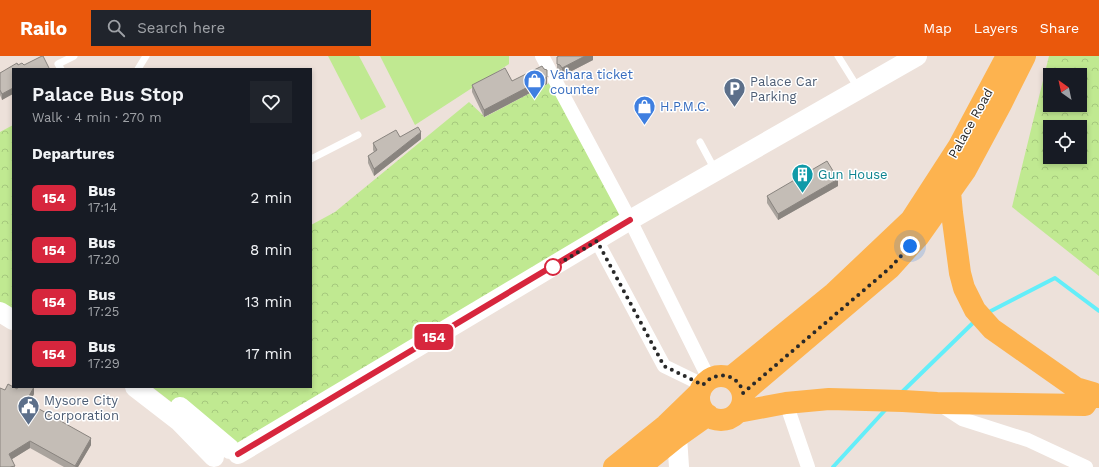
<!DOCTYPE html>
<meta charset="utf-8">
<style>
body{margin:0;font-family:"Work Sans",sans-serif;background:#20242c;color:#f1f3f6;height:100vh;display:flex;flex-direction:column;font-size:15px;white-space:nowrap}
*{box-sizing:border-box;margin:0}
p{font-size:13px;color:#9ea1a6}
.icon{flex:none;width:22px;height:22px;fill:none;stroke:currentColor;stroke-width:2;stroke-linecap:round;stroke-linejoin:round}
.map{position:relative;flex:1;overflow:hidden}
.sheet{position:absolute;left:12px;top:12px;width:300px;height:320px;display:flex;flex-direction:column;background:#171b24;border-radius:0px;box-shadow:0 2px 6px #0003}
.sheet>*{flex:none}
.badge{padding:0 8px;border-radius:6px;font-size:14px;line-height:26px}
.needle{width:26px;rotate:327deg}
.tools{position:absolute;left:1043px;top:12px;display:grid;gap:8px}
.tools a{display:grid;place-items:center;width:44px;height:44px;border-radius:0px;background:#171b24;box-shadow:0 2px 6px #0003;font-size:20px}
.you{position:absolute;width:20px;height:20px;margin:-10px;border:3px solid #fff;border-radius:50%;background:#1a73e8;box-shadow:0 0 0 6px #1a73e833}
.map>.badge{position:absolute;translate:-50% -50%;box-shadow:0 0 0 2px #fff}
h2{padding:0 20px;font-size:15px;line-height:36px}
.round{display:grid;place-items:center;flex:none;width:42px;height:42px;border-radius:0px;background:#20242c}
.summary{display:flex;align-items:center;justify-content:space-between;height:68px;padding:0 20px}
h1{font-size:19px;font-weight:600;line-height:30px}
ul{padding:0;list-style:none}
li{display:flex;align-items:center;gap:12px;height:52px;padding:0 20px}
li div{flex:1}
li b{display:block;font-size:15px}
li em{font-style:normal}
li .badge{min-width:44px;font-weight:700;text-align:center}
header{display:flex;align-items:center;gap:24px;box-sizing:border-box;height:56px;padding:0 20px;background:#ea580c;color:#fff}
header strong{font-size:19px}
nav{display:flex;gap:22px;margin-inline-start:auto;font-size:14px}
.search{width:280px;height:36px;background:#20242c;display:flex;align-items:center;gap:10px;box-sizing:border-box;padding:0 14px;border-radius:0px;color:#9ea1a6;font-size:15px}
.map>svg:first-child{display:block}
.forest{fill:url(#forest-crowns);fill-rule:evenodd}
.garden{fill:#c0e991}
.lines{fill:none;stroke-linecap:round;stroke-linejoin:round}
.stream{stroke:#63eef9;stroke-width:4}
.lane{stroke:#fff;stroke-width:7}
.street{stroke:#fff;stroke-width:14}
.secondary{stroke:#fff;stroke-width:20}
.primary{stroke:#fdb34f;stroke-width:22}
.wall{fill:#a9a39d}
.shaded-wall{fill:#89847f}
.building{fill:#c4bdb6;stroke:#89847f}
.line-casing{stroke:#fff;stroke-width:9}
.line{stroke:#d7263d;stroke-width:6}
.walk{stroke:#292929;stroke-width:4;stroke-dasharray:0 7.2}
.stop-dot{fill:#fff;stroke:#d7263d;stroke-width:2}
.labels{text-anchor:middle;stroke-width:3;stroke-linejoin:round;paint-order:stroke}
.shop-label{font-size:13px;fill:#366cbe;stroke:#fff;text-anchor:start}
.service-label{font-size:13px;fill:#4e5e75;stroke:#fff;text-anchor:start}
.street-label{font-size:13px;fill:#292929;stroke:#fff}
.culture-label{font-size:13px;fill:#0d838f;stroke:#fff;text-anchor:start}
</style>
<header>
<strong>Railo</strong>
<div class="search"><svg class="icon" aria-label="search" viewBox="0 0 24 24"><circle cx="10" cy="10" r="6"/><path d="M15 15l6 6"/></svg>Search here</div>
<nav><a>Map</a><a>Layers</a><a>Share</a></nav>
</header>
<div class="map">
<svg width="1099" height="411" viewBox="0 0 1099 411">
<defs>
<pattern id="forest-crowns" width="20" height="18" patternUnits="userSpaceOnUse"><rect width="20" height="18" fill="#c0e991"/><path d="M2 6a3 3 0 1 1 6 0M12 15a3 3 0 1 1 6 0" fill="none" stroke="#a5c87d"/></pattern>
</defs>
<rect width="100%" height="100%" fill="#ede1da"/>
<!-- forest -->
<path class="forest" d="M1049,0H1099V220L1012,151ZM1050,19H1080V49H1050ZM1050,71H1080V101H1050Z
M555,24L623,157L236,396L152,331H311V169L335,156L469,46L485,61Z
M13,69V253L0,246V76Z"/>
<!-- garden -->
<path class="garden" d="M328,0H359L386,51L361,64Z
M380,0H509V8L415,69Z"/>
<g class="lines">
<!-- stream -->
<path class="stream" d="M987,257L1055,222L1099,255
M901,337L976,264
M833,411L887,352"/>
<!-- lane -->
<path class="lane" d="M838,0L858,32
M61,13L58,8L74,0
M138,13L146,0
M700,86L715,114
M311,103L358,79"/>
<!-- street -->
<path class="street" d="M542,0L549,13
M555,24L630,164L709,323
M597,185L664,310L703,329
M786,347L808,411
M939,348L962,363L1028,384L1086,411"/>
<!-- secondary -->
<path class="secondary" d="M0,256L13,264
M135,331L179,365L214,401
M180,351L230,393
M677,381L679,411
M238,398L630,164L917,0"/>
<!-- primary -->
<path class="primary" d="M950,136L952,157L960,217L964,232L975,254L992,273L1076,332L1093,337L1099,341
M699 342a22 22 0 1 1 44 0a22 22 0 1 1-44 0Z
M731,321L834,237L911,164L959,90L1007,0
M743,337L890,212L919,180L965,115L1001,48L1025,0
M738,356L786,347L829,343L903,345L937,347L1085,349L1093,337
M614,411L666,369L700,336
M640,411L677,381L708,359"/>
</g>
<!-- wall -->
<path class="wall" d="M593,0V4L562,20L560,17L557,16V1Z
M18,9H24L49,13L2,44L0,39V17Z
M544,13L547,14V28L484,61L472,36V29L512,25Z
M400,81L421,83L374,120L368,107V100L374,96L373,94V87Z
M838,130L778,164L767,147V140Z
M17,333L34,338L32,342L35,350V351L91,389L78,411H64L30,392L12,403L15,411H0L5,334Z"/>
<!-- shaded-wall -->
<path class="shaded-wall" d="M585,0H593V4L562,20V12Z
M547,14V28L484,61V54L547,17Z
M13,32V38L2,44V38Z
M421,76V83L374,120V113Z
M838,123V130L778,164V158Z
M34,331V338L29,347V340Z
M35,343V350L32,356V349Z
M91,382V389L78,411H75Z
M30,385V392L9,405V398Z"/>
<!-- building -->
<path class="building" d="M42,0H43L49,12L48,13H13V32L2,38L0,34V17L17,7L18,9L22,7L24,9Z
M559,0H585L562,12L560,9L557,8V1Z
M542,10L544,13L547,14V21L484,54L472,29L505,12L512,25Z
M418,71L421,76L374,113L368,100L377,94L373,87L396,74L400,81Z
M827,105L838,123L778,158L767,140Z
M8,328L17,333L18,331H34L29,340L35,343L32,349L91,382L75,410L30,385L9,398L15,410L10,411H0V332L5,334Z"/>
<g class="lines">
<defs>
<path id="line" d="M238,398L630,164"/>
</defs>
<!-- line casing -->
<use href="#line" class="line-casing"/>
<!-- line -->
<use href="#line" class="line"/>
<!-- walk -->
<path class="walk" d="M553,211L597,185L664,310L703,329C712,318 729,315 739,328C741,330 742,334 743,337L890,212L910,190"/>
</g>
<!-- icons -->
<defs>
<symbol id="shop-pin" viewBox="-11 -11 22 30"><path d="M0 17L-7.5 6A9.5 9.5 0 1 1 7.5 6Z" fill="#3f7fe0" stroke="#fff"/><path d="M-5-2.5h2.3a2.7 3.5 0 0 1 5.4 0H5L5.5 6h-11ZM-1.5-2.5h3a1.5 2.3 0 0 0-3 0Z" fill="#fff"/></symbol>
<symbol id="parking-pin" viewBox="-11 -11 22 30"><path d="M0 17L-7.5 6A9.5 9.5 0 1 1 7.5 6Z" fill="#5c6f8a" stroke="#fff"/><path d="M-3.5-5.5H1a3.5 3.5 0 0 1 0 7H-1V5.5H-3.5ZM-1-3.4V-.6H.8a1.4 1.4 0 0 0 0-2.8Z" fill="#fff"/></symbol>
<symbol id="building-pin" viewBox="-11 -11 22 30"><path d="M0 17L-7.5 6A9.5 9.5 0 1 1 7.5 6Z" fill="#0f9aa8" stroke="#fff"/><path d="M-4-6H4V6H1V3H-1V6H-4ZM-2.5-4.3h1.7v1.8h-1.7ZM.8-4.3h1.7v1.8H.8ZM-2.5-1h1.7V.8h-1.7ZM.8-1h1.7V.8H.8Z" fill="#fff"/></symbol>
<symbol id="civic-pin" viewBox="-11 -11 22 30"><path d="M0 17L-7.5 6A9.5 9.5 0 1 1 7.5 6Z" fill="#5c6f8a" stroke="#fff"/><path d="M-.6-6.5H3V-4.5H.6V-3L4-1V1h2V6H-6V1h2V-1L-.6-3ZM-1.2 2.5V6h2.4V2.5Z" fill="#fff"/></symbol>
</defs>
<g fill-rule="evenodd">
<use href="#shop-pin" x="522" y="12" width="25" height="34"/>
<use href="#parking-pin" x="722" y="20" width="25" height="34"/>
<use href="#shop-pin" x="632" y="38" width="25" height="34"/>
<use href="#building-pin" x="790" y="106" width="25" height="34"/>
<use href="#civic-pin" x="16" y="338" width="25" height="34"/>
</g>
<!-- markers -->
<circle class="stop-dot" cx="553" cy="211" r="8"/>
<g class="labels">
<!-- shop labels -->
<g class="shop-label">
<text x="550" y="23">Vahara ticket<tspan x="550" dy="15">counter</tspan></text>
<text x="660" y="55">H.P.M.C.</text>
</g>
<!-- service labels -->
<g class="service-label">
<text x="750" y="30">Palace Car<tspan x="750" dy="15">Parking</tspan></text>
<text x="44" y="349">Mysore City<tspan x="44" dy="15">Corporation</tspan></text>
</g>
<!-- street labels -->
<g class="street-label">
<text transform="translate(970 67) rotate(-61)" y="5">Palace Road</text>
</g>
<!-- culture labels -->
<g class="culture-label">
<text x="818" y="123">Gun House</text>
</g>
</g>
</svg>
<div class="tools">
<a><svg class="needle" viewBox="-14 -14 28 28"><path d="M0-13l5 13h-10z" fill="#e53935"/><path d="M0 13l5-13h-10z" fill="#9ea1a6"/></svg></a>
<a><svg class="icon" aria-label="locate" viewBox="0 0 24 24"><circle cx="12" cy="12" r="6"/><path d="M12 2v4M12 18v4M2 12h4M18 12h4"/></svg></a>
</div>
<div class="you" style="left:910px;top:190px"></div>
<b class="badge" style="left:434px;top:281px;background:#d7263d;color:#fff">154</b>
<section class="sheet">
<div class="summary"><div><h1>Palace Bus Stop</h1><p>Walk · 4 min · 270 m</p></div><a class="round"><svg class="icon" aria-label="heart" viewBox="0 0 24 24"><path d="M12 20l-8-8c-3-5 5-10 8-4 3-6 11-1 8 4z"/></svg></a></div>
<h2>Departures</h2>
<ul>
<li><span class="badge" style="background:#d7263d;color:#fff">154</span><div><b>Bus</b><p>17:14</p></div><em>2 min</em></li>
<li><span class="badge" style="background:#d7263d;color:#fff">154</span><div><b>Bus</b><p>17:20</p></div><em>8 min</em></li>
<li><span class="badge" style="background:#d7263d;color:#fff">154</span><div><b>Bus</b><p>17:25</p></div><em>13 min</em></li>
<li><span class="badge" style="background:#d7263d;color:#fff">154</span><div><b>Bus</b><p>17:29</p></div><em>17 min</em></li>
</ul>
</section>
</div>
